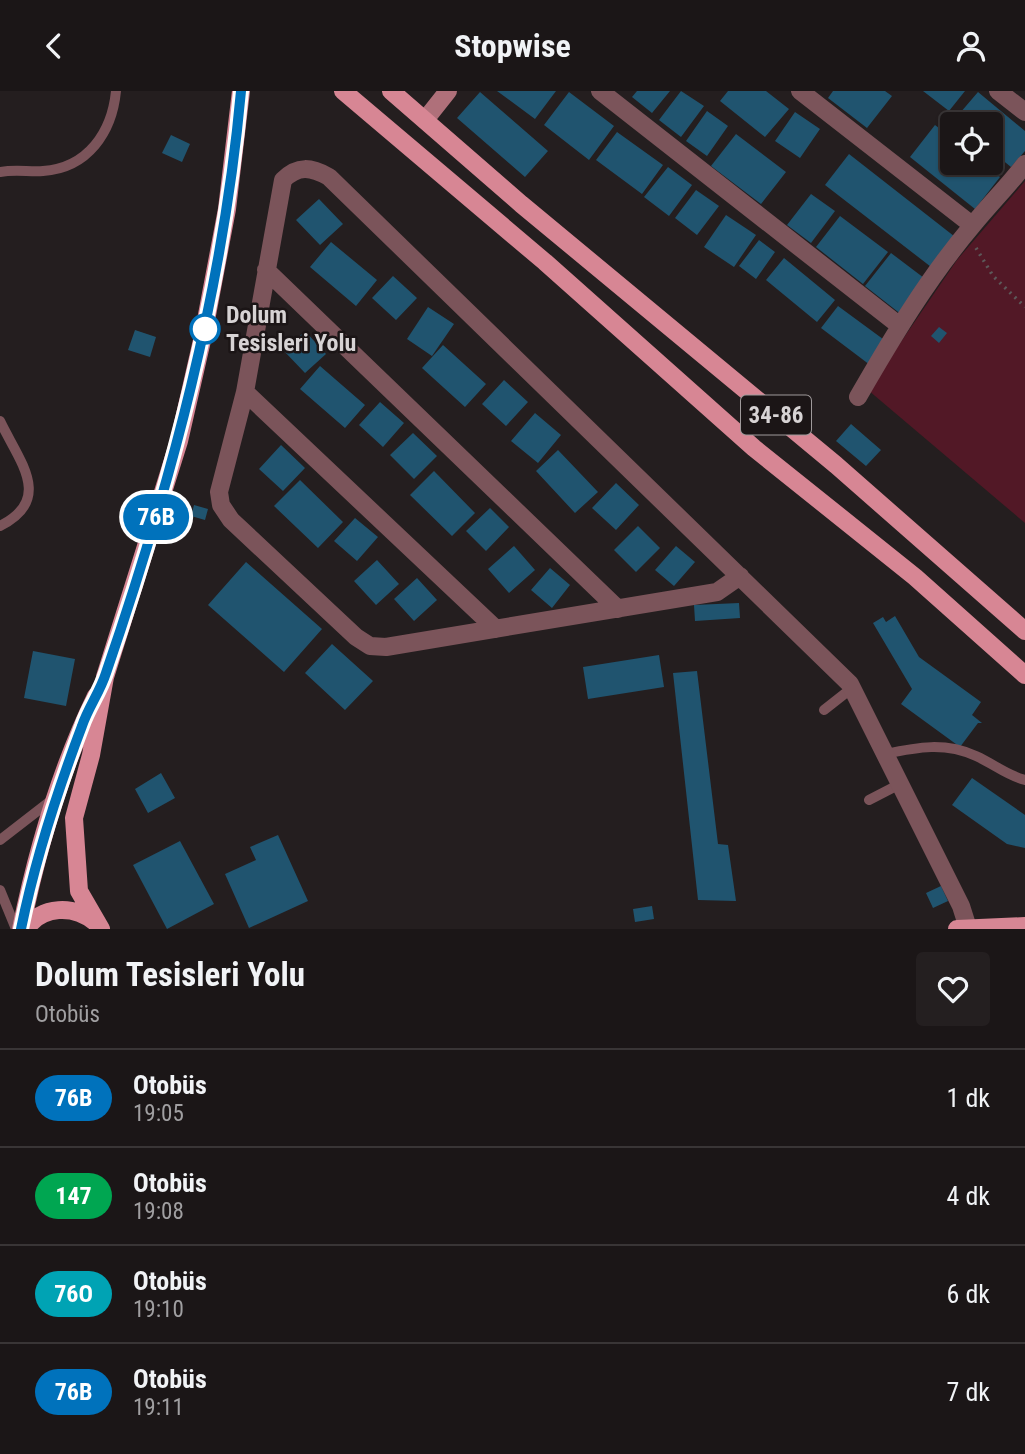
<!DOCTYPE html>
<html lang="tr">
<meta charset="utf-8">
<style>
body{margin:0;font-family:"Roboto Condensed",sans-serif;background:#241f20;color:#f1f3f6;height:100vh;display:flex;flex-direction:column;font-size:26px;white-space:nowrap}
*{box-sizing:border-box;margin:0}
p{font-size:23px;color:#a09fa1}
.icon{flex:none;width:38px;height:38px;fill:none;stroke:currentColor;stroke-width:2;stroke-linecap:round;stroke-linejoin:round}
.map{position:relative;height:838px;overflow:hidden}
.sheet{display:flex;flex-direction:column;background:#1b1617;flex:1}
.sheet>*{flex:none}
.badge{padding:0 14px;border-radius:23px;font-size:24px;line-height:46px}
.tools{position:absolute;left:940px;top:21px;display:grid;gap:14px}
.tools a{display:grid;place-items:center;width:63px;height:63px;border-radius:7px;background:#1b1617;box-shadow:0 2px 5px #0004,0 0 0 2px #393536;font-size:35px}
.map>.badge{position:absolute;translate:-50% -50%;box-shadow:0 0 0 4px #fff}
.round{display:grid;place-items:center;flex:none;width:74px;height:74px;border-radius:7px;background:#241f20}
.headline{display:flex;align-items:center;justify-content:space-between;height:119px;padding:0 35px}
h1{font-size:33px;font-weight:700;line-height:52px}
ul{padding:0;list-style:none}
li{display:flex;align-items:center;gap:21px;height:98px;padding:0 35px;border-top:2px solid #393536}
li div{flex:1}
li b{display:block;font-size:26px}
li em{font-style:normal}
li .badge{min-width:77px;font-weight:700;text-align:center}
header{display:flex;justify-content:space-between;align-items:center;height:91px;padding:0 35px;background:#1b1617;font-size:32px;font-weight:700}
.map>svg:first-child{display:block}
.green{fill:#521826}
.building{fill:#20546f}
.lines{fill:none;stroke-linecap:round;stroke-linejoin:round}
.path{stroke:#5d5859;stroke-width:3.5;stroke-dasharray:2 5;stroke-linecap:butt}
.lane{stroke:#7b545a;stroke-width:10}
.street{stroke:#7b545a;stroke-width:18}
.secondary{stroke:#af707a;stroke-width:18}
.primary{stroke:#d78694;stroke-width:18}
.line-casing{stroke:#fff;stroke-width:16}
.line{stroke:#0072bc;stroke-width:10}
.stop-dot{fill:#fff;stroke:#0072bc;stroke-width:3.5}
.labels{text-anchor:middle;stroke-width:5;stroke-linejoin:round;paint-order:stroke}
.shield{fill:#1b1516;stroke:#9f9a9b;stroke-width:2}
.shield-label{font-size:23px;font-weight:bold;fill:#d7d3d4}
.stop-label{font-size:24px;font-weight:bold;fill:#d7d3d4;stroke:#1b1516;text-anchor:start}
</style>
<header><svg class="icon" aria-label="back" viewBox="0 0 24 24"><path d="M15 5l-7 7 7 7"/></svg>Stopwise<svg class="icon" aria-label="person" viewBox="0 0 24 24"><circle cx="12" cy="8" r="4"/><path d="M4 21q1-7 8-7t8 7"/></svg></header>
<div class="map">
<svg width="1025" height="838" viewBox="0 0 1025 838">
<rect width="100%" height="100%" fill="#241e1f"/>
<!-- green -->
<path class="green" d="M1025,90V432L868,299L957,169Z"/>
<!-- building -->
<path class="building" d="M497,0H556L535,28Z
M637,0H670L652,22L632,6Z
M681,0L704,15L681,46L659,29Z
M728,0H766L789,18L765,46L720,10Z
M833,0H885L892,5L867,37L828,7Z
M923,0H965L949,20Z
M480,1L548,60L525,86L457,27Z
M569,1L614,35L589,69L544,34Z
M978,1L1025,40V60L1011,76L990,59V33H960L954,29Z
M707,20L728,35L707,65L686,50Z
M795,21L820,38L800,67L775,50Z
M935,34L952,47V72H982L1000,86L975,118L910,66Z
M617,41L663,74L642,103L596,69Z
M736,43L786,81L761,113L711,75Z
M171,44L190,53L182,71L162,62Z
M849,63L959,149L935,179L825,94Z
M668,76L692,94L669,125L644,106Z
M696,99L719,115L697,144L675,127Z
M811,103L835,120L811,152L787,134Z
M319,108L343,133L320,154L296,129Z
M726,124L756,144L734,176L704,156Z
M840,125L888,161L863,193L816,156Z
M759,149L775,161L756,188L739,175Z
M331,151L377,189L356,215L310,176Z
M891,162L928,190L902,224L865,195Z
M784,167L835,209L817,231L766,189Z
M393,185L417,207L396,229L372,207Z
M838,215L887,251L870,274L821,237Z
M428,216L454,233L432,265L407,248Z
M939,236L947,242L939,252L931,245Z
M135,239L156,246L150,266L128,259Z
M305,240L326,263L305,282L284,260Z
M443,254L486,293L465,316L422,277Z
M320,275L365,314L345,337L300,298Z
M504,289L528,311L506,335L482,313Z
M380,311L404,332L383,356L359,334Z
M535,322L561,344L538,372L511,350Z
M851,333L881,359L866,375L836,350Z
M413,342L437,365L414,388L390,364Z
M281,354L305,377L283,400L259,378Z
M558,359L598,401L575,422L536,380Z
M434,380L475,422L452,445L410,404Z
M300,389L343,431L318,457L274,415Z
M616,392L639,414L616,439L592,417Z
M194,414L208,418L205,429L191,425Z
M490,417L509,436L486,460L466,440Z
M355,427L378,446L357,470L334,450Z
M638,435L660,457L636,481L614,459Z
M514,455L535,479L509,502L488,478Z
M676,455L695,471L674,495L655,479Z
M377,469L399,493L376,514L354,490Z
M246,471L322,538L284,581L208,514Z
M550,477L570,494L552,517L531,499Z
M417,487L437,509L414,530L394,508Z
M739,512L740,527L695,530L694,514Z
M895,525L919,566L981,611L972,624L982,632H978L960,656L901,613L912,598L873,532L883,526L886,531Z
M332,553L373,590L345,619L305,582Z
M33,560L75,568L66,615L24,607Z
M659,564L664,596L588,608L583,576Z
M697,580L718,753L728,754L736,810L698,809L673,582Z
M161,682L175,707L148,722L135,698Z
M972,687L1025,724V757L1007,753L952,714Z
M278,744L308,810L249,837L225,783L256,769L250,756Z
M180,750L214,813L167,838L133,774Z
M941,795L948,810L933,817L926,802Z
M652,815L654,828L635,831L633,818Z"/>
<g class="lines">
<!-- path -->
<path class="path" d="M976,157L993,185L1025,216"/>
<!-- lane -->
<path class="lane" d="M0,81C15,78 29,81 43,80C88,77 112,41 116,0
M0,330C19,370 54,408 0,435
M824,619L852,597
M885,663C918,656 945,651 976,665C994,673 1006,684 1025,689
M869,709L900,693
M0,749L53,708
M0,799L16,838"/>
<!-- street -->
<path class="street" d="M600,0L900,235
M800,0L972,134
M998,0L1025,21
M266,179L618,518
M245,301L496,538
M858,306C892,247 928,187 972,135C989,114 1008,95 1025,73
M740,485L717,501L386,556L370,555L356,546L231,429L221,414L219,401L245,301L283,89C298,74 311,76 329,86L850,593L961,815L968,837"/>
<!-- secondary -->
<path class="secondary" d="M425,29L448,0"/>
<!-- primary -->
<path class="primary" d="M343,0L545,171L754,357L915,486L1025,584
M391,0L521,113L836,374L1025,540
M21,838C37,759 61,677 96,605
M26,838C42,814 74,814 95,831
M101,838L79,800L74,727L91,664L105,586L179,350L203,245L227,118L241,0
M957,838L1025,835"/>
</g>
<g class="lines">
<defs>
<path id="line" d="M21,838C35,769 57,701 82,635C88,617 100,601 106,582C171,393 223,199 241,0"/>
</defs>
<!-- line casing -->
<use href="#line" class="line-casing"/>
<!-- line -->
<use href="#line" class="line"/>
</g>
<!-- markers -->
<circle class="stop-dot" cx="205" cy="238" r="14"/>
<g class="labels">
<!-- shield labels -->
<rect class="shield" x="741" y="304.5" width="70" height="39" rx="5"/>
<g class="shield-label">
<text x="776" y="332">34-86</text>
</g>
<!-- stop labels -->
<g class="stop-label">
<text x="226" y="232">Dolum<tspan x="226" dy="28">Tesisleri Yolu</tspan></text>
</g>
</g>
</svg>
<div class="tools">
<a><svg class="icon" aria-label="locate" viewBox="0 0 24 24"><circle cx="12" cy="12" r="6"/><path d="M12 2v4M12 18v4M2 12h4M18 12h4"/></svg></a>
</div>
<b class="badge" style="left:156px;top:426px;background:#0072bc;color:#fff">76B</b>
</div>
<section class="sheet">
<div class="headline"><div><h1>Dolum Tesisleri Yolu</h1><p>Otobüs</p></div><a class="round"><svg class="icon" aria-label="heart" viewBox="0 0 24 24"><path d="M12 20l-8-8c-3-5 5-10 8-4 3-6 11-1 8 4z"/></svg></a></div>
<ul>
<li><span class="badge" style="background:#0072bc;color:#fff">76B</span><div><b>Otobüs</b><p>19:05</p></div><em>1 dk</em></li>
<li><span class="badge" style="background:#00a651;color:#fff">147</span><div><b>Otobüs</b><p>19:08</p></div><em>4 dk</em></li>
<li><span class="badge" style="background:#00a3b4;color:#fff">76O</span><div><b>Otobüs</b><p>19:10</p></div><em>6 dk</em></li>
<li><span class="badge" style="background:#0072bc;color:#fff">76B</span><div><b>Otobüs</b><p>19:11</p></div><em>7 dk</em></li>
</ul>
</section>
